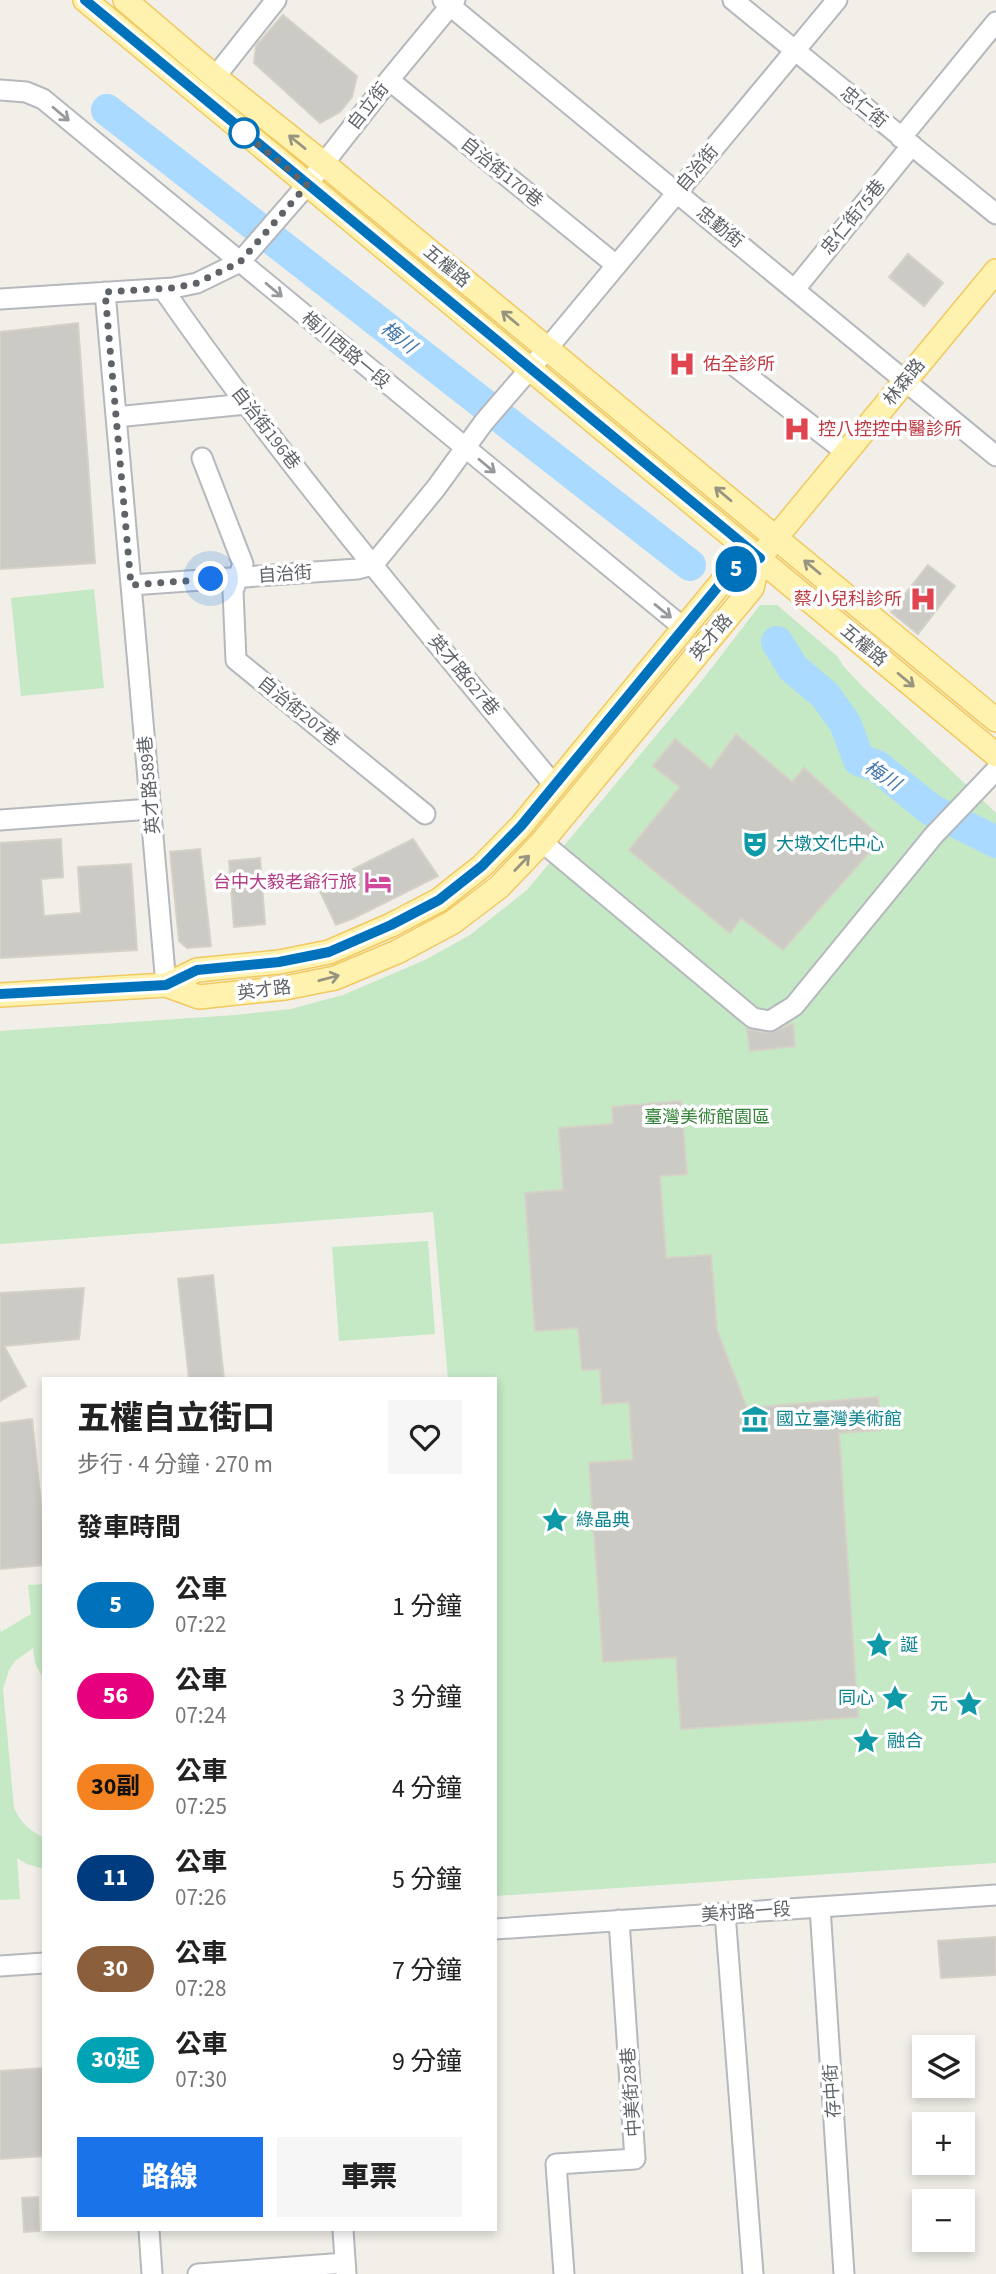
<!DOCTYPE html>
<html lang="zh-TW">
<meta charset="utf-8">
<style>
body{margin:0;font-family:"Source Sans 3","Noto Sans TC",sans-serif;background:#f6f6f6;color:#222;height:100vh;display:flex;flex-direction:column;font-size:26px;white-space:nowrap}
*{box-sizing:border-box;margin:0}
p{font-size:23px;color:#767676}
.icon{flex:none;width:38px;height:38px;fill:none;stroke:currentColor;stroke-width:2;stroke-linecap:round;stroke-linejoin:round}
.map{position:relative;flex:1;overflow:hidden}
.drawer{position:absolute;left:42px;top:1377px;width:455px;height:854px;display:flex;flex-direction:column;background:#fff;border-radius:0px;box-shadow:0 4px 10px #0003}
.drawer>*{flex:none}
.badge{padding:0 14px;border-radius:23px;font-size:24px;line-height:46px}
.controls{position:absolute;left:912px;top:2035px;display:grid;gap:14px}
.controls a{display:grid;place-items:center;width:63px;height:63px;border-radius:0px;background:#fff;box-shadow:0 4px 10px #0003;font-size:35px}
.you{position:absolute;width:35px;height:35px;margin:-18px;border:5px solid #fff;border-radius:50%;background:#1a73e8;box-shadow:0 0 0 10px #1a73e833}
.map>.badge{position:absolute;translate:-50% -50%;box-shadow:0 0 0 4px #fff}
h2{padding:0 35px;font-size:26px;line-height:63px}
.round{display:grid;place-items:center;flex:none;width:74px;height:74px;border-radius:0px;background:#f6f6f6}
.head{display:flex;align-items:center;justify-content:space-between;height:119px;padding:0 35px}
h1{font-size:33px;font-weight:800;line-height:52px}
.cta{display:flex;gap:14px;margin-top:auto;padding:14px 35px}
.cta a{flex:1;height:80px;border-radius:0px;background:#1a73e8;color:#fff;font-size:28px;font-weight:800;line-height:80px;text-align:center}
.cta a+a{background:#f6f6f6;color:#222}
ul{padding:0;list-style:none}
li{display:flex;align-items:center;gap:21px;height:91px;padding:0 35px}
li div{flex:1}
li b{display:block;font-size:26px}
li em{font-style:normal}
li .badge{min-width:77px;font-weight:700;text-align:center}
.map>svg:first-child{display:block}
.green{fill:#c5e8c5}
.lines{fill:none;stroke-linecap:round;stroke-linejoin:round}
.river{stroke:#aadaff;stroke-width:32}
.building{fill:#cccac5;stroke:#d6d1c6;stroke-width:2}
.minor-casing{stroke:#b5b8bc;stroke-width:23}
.major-casing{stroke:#f2c960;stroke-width:26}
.minor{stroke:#fff;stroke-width:19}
.major{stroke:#fff2af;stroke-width:23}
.oneway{stroke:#979a9d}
.oneway2{stroke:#979581}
.line-casing{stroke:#fff;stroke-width:16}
.line{stroke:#0072bc;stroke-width:10}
.walk{stroke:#5f6368;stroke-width:7;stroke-dasharray:0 12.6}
.stop-dot{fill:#fff;stroke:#0072bc;stroke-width:3.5}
.labels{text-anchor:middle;stroke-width:7;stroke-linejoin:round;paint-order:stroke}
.street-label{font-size:18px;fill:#5f6368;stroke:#fff}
.health-label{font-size:18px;fill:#be3a42;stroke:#fff;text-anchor:start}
.culture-label{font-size:18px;fill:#0d838f;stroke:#fff;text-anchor:start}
.hotel-label{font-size:18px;fill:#b23c85;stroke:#fff;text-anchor:end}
.park-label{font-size:18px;fill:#348238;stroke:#fff}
.water-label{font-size:19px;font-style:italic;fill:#4174aa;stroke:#fff}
</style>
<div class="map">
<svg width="996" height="2274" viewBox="0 0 996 2274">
<rect width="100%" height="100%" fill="#f1efe8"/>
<!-- green -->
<path class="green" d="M94,589L104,688L21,696L11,598Z
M760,605H777L837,656L844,667L863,687L996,813V1863L495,1896V1379H448L433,1212L0,1244V1031L236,1015L291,1009L343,995L425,960L470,935L527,890L700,683Z
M428,1241L435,1334L339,1341L332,1247Z
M44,1584V1680L35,1663L33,1648L15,1661L9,1670L3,1689L14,1808C20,1822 30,1831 44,1838V1869L27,1864L17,1858L20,1899L0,1900V1628L1,1632L31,1614L28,1585Z"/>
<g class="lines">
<!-- river -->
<path class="river" d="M107,110L690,565
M777,642L793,668L825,695L845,723L859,760L877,766L930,809L996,842"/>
</g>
<!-- building -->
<path class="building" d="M283,15L357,76L352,97L340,112L320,123L254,63L256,46Z
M908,254L943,283L924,306L889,277Z
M78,323L95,563L0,569V332Z
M928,565L955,586L918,634L891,612Z
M736,734L792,782L804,768L882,838L783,950L741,918L730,933L629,850L680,787L653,766L675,739L711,769Z
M61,839L63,877L41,879L44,916L81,913L78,867L131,864L137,950L0,958V843Z
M413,839L438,876L354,918L336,925L318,887Z
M200,849L211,946L187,948L179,941L170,852Z
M260,858L265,924L234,927L229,861Z
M793,1024L795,1046L750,1051L747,1029L769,1033Z
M681,1101L687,1174L660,1176L666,1258L711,1255L717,1330L747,1408L878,1397L880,1430L839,1433L858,1717L681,1729L676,1657L603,1662L589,1463L633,1460L629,1402L602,1404L600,1369L582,1370L578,1328L535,1331L525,1193L563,1190L559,1128L613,1124L612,1107Z
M213,1275L224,1379H189L178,1279Z
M84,1288L79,1339L4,1346L26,1386L0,1401V1293Z
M32,1419L44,1532V1565L0,1569V1423Z
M996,1937V1975L941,1978L938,1941Z
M44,2068V2156L0,2159V2071Z
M38,2197L39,2231L24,2232L22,2198Z"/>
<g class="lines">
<defs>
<path id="minor" d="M443,0L996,456
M733,0L996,214
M215,77L276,0
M389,80L616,265
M0,90L26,92L43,99L684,628
M901,138L996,22
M163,289C283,462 420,623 554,785
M795,289L912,145
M105,292L131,585L357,569L373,565L436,488L484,422L547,349L837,0
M0,299L173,288L197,283L240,262L307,185L389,80L455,0
M736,367L847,453
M116,417L246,404
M202,458L243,564L233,591L236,660L425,814
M131,585L166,985
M0,820L151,809
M542,842L753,1018L770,1021L794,1006L934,835L996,770
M820,1907L844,2274
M725,1913L753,2274
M495,1929L996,1895
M0,1966L44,1963
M149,2230L152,2274
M343,2230L346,2274
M198,2274L345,2263
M564,2274L556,2164L635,2159L619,1920"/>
<path id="major" d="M85,0L996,755
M125,0L215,77L324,164L996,720
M166,985L199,997L285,988L335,978L397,952L453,922L499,887L542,842L752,588L759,558
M0,995L166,985L197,970L279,962L329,952L391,925L439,900L482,866L521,826L730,572L759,558L996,271"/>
</defs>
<!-- minor casing -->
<use href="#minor" class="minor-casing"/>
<!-- major casing -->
<use href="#major" class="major-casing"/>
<!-- minor -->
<use href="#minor" class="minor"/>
<!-- major -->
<use href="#major" class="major"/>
</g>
<!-- one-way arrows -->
<defs><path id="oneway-shaft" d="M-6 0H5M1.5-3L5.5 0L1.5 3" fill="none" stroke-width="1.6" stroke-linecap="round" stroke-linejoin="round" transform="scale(1.75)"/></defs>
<g class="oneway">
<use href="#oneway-shaft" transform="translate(61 114) rotate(40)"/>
<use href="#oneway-shaft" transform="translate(274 290) rotate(40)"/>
<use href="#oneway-shaft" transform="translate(487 466) rotate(40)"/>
<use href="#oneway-shaft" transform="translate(663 611) rotate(39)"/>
</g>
<g class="oneway2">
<use href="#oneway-shaft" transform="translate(297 142) rotate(-141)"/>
<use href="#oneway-shaft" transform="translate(510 318) rotate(-140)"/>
<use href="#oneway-shaft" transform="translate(723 494) rotate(-140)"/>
<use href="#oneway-shaft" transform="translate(812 567) rotate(-140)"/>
<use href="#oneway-shaft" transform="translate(906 680) rotate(40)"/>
<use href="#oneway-shaft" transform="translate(522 863) rotate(-46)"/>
<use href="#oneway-shaft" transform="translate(329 978) rotate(-15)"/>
</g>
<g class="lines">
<defs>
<path id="line" d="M0,994L166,985L197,970L279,962L329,952L391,925L439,900L482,866L521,826L730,572L760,558L85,0"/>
</defs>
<!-- line casing -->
<use href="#line" class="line-casing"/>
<!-- line -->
<use href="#line" class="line"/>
<!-- walk -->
<path class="walk" d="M211,579L131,585L105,292L173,288L197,283L240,262L307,185L237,127L244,133"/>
</g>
<!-- icons -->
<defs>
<symbol id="hospital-bare" viewBox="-9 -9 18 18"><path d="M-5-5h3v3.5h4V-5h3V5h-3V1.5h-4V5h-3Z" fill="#e0444e" stroke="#fff" stroke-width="2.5" paint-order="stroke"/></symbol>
<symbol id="theatre-bare" viewBox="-9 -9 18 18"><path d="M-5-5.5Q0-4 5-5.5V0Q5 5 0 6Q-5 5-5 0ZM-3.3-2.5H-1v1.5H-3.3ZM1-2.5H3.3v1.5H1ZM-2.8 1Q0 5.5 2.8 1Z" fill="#0f9aa8" stroke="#fff" stroke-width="2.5" paint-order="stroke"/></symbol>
<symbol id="hotel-bare" viewBox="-9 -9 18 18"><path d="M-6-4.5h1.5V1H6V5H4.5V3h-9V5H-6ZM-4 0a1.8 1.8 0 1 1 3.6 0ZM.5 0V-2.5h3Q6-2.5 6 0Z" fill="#d1479c" stroke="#fff" stroke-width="2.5" paint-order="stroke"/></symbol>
<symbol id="museum-bare" viewBox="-9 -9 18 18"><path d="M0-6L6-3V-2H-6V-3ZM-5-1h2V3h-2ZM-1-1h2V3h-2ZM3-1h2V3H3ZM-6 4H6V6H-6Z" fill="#0f9aa8" stroke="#fff" stroke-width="2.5" paint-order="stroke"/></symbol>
<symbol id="sight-bare" viewBox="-9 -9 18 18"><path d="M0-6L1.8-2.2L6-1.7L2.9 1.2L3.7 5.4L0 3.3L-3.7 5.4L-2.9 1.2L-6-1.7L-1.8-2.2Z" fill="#0f9aa8" stroke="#fff" stroke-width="2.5" paint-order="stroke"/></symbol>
</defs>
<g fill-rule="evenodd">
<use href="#hospital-bare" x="663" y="345" width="38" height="38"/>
<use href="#hospital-bare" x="778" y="410" width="38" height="38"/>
<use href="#hospital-bare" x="904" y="580" width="38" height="38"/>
<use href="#theatre-bare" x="736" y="825" width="38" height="38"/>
<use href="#hotel-bare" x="359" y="863" width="38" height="38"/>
<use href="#museum-bare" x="736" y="1400" width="38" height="38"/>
<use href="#sight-bare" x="536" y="1501" width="38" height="38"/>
<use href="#sight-bare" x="860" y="1626" width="38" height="38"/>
<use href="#sight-bare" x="876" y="1679" width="38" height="38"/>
<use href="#sight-bare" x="950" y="1685" width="38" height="38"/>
<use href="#sight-bare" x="847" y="1722" width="38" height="38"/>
</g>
<!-- markers -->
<circle class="stop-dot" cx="244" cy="133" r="14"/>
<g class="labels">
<!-- street labels -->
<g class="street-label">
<text transform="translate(368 106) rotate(-52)" y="6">自立街</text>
<text transform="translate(864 107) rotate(39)" y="6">忠仁街</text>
<text transform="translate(697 168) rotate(-50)" y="6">自治街</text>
<text transform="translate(502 172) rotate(39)" y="6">自治街170巷</text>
<text transform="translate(853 217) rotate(-51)" y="6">忠仁街75巷</text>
<text transform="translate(720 227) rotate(39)" y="6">忠勤街</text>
<text transform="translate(447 266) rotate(40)" y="6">五權路</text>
<text transform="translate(346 350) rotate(40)" y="6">梅川西路一段</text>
<text transform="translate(904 382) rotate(-51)" y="6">林森路</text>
<text transform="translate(266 428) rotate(52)" y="6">自治街196巷</text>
<text transform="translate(285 574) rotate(-4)" y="6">自治街</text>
<text transform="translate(711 637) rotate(-50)" y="6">英才路</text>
<text transform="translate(864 645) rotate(40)" y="6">五權路</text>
<text transform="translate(464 675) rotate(50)" y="6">英才路627巷</text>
<text transform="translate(299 711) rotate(39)" y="6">自治街207巷</text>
<text transform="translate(149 785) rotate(-95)" y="6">英才路589巷</text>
<text transform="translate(264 990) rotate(-7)" y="6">英才路</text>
<text transform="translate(746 1912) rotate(-4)" y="6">美村路一段</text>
<text transform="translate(832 2091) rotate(-94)" y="6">存中街</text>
<text transform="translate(631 2092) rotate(-94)" y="6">中美街28巷</text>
</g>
<!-- health labels -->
<g class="health-label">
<text x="703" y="370">佑全診所</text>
<text x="818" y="435">控八控控中醫診所</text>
<text x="902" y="605" text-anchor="end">蔡小兒科診所</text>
</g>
<!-- culture labels -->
<g class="culture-label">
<text x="776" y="850">大墩文化中心</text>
<text x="776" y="1425">國立臺灣美術館</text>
<text x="576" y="1526">綠晶典</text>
<text x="900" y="1651">誕</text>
<text x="874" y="1704" text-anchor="end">同心</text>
<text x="948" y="1710" text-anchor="end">元</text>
<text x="887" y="1747">融合</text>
</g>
<!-- hotel labels -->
<g class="hotel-label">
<text x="357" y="888">台中大毅老爺行旅</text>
</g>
<!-- park labels -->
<g class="park-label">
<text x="707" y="1123">臺灣美術館園區</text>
</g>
<!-- water labels -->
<g class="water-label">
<text transform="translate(399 337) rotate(38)" y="7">梅川</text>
<text transform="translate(883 775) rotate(33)" y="7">梅川</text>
</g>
</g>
</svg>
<div class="controls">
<a><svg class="icon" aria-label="layers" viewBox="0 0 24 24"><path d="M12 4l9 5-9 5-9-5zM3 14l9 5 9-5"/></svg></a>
<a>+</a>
<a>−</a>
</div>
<div class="you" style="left:211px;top:579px"></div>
<b class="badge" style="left:736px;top:569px;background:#0072bc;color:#fff">5</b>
<section class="drawer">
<div class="head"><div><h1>五權自立街口</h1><p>步行 · 4 分鐘 · 270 m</p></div><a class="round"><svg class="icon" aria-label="heart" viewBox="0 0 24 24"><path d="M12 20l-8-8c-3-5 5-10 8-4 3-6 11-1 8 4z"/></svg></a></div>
<h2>發車時間</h2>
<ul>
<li><span class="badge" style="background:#0072bc;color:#fff">5</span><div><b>公車</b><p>07:22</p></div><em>1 分鐘</em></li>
<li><span class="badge" style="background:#e6007e;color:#fff">56</span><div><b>公車</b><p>07:24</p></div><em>3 分鐘</em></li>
<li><span class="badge" style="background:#f58220;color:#111">30副</span><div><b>公車</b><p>07:25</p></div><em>4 分鐘</em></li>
<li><span class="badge" style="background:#003b80;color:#fff">11</span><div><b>公車</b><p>07:26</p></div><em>5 分鐘</em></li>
<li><span class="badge" style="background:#8b5e3c;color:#fff">30</span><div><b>公車</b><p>07:28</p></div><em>7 分鐘</em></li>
<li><span class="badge" style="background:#00a3b4;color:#fff">30延</span><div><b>公車</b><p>07:30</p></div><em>9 分鐘</em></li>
</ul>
<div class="cta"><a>路線</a><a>車票</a></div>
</section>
</div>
